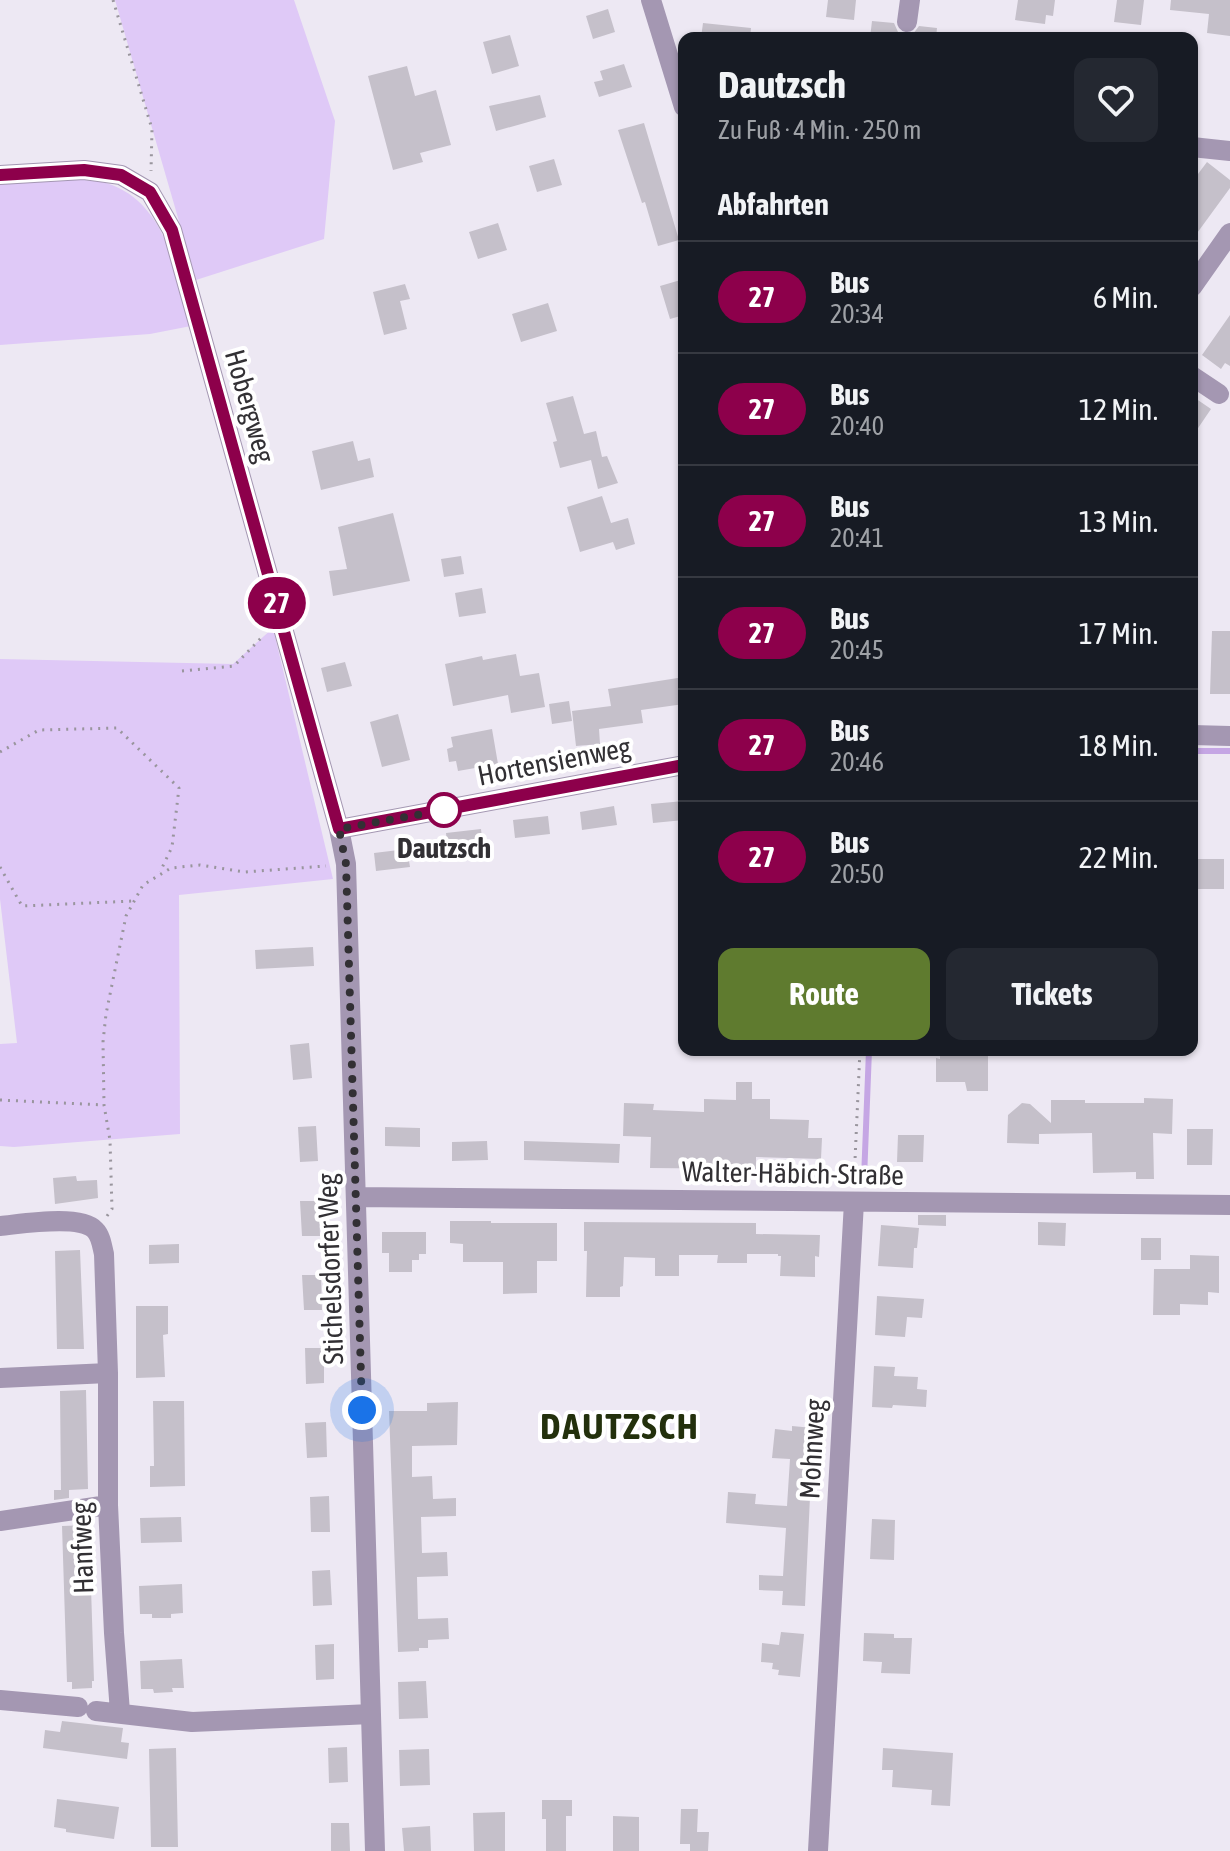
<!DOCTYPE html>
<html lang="de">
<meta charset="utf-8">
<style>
body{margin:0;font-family:"Asap Condensed",sans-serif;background:#242831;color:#f1f3f6;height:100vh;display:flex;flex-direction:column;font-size:30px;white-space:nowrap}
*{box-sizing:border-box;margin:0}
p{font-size:26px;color:#9ea1a6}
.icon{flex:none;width:44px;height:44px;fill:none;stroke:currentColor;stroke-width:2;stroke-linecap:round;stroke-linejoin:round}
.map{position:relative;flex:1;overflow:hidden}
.side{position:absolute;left:678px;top:32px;width:520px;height:1024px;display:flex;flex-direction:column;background:#171b24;border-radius:16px;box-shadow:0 2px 6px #0004}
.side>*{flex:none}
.badge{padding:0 16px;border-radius:26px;font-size:28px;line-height:52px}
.you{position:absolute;width:40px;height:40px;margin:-20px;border:6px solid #fff;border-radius:50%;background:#1a73e8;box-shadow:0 0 0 12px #1a73e833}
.map>.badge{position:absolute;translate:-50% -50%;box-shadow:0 0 0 4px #fff}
h2{padding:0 40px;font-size:30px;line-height:72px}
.round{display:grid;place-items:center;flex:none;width:84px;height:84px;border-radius:16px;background:#242831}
.head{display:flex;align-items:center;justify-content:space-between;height:136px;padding:0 40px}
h1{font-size:38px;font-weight:700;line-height:60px}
.button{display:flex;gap:16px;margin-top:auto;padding:16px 40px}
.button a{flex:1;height:92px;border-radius:16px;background:#5f7b2f;color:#fff;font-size:32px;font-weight:700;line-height:92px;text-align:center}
.button a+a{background:#242831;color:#f1f3f6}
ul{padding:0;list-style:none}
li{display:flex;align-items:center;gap:24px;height:112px;padding:0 40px;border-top:2px solid #363941}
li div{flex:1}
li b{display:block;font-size:30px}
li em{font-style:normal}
li .badge{min-width:88px;font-weight:700;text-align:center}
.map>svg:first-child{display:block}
.green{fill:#dfc9f7}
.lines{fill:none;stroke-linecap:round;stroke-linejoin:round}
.stream{stroke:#c5a6e4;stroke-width:6}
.building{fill:#c5c0ca}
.path{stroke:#99959d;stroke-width:3;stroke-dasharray:2 6;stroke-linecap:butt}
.minor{stroke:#a497b2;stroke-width:20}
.line-casing{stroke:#fff;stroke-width:18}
.line{stroke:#8d004b;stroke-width:12}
.walk{stroke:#323034;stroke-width:8;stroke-dasharray:0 14.4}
.stop-dot{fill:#fff;stroke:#8d004b;stroke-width:4}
.labels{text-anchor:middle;stroke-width:8;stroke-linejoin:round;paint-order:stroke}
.street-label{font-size:28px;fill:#323034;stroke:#fff}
.stop-label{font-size:28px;font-weight:bold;fill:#323034;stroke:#fff}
.district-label{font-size:36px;font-weight:bold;letter-spacing:2px;fill:#23300c;stroke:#fff}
</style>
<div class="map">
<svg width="1230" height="1851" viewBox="0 0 1230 1851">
<rect width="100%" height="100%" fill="#ede8f3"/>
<!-- green -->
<path class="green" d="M115,0H294L335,121L324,239L196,280Z
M75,179C86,181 101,180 112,185C168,207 176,274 191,326L150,334L0,345V183Z
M273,628L333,879L179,895L180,1134L14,1147L0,1146V1044L17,1043L0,899V659L233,664Z"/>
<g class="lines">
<!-- stream -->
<path class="stream" d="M1192,751H1230
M864,1179L869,1050"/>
</g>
<!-- building -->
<path class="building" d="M828,0H856L854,20L826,17Z
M1018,0H1055L1053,16L1046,15L1045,24L1015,20Z
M1117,0H1144L1141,25L1114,22Z
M1171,0H1230V36L1207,33L1209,14L1170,10Z
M608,9L615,32L593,39L586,16Z
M872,21L894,23L898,32L906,35L913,34L919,26L937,28L936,38H870Z
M703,23L751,28L750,38H701Z
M510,35L519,66L492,74L483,42Z
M624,64L632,87L599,97L594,82L603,80L600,71Z
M407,66L415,96L436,90L451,145L420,153L423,162L393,170L368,76Z
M540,95L546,117L496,131L489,106Z
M644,123L679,240L658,246L645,202L642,203L618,130Z
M554,159L562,185L537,192L529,166Z
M1207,162L1230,180V188L1192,240V182Z
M498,223L507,250L478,259L469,232Z
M684,279V315L670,319L660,286Z
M405,284L410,299L400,301L407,329L384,335L373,292Z
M548,303L557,331L521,342L512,314Z
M1230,315V366L1225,363L1221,369L1202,355Z
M573,396L584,434L596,431L602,457L607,456L618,483L598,489L591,460L560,468L553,442L557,441L546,403Z
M1192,396L1211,409L1192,437Z
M353,441L358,461L370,458L374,477L321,490L312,451Z
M602,496L611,523L628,518L635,544L616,550L613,542L580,552L567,507Z
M393,513L410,581L333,596L329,571L347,569L338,527Z
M461,556L464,574L444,577L441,559Z
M482,588L486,613L459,617L455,593Z
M1212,631H1230V694H1210Z
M516,654L520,676L539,673L545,707L511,713L508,695L453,706L445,664L482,656L483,660Z
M345,662L352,686L327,692L321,668Z
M684,677V704L641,710L643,723L599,729L600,744L576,746L572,711L611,706L608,689Z
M569,701L572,721L552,724L549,704Z
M398,714L410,760L382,767L370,722Z
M492,729L498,764L458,771L456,761L449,762L447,749L453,747L451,737Z
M684,801V820L653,823L651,804Z
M614,806L617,825L582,830L580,812Z
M548,816L550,834L515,838L513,820Z
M481,829L483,847L448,852L446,833Z
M407,849L410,867L376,871L374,853Z
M1193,859H1224V889H1194Z
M313,947L314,966L256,969L255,950Z
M309,1043L312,1078L293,1080L290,1045Z
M940,1050H988V1091H967L965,1082H936V1058L940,1059Z
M736,1082H752V1099H770V1119L809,1120L808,1138H822L821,1159L756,1157V1169L650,1168L651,1137L623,1136L624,1103L654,1104L653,1110L704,1112V1099L736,1100Z
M1144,1098L1173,1099L1172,1134L1153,1133L1154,1179H1136V1172L1093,1173L1092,1133L1039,1134V1144L1007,1143L1008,1115L1022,1103L1030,1104L1051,1123V1100H1085V1103H1144Z
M316,1126L318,1161L300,1162L298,1127Z
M385,1127L420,1128V1147L385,1146Z
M1187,1129H1213L1212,1165H1187Z
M898,1135H924L923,1162H897Z
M487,1141L488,1160L452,1161V1142Z
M524,1141L620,1144L619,1163L524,1160Z
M76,1176L77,1181L97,1180L98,1198L55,1204L53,1178Z
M300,1201H319L320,1236H302Z
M918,1215H946V1226L918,1225Z
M450,1221H491V1223H557V1261H537V1293L503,1294V1262H463V1244L450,1243Z
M584,1222L756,1223V1234L820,1235L819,1257L815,1256V1277L780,1276L781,1256H778V1254H747V1263H717L718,1255H679V1276H655V1258L624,1257L623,1286L620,1287V1297H586L587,1251H584Z
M1038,1222L1066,1223L1065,1246L1038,1245Z
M881,1225L919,1228L917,1248H914L913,1268L878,1266Z
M382,1232H426V1254H419V1260H412V1272H389V1253H382Z
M1141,1238H1161V1260H1141Z
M179,1244V1263L149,1264V1245Z
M80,1250L84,1349H57L55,1251Z
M1190,1255L1219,1256V1293L1208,1292V1305L1180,1304V1315H1153L1154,1269H1190Z
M302,1275H321L322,1310H304Z
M877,1296L924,1299L922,1318L907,1317L905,1337L875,1335Z
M136,1306H168V1334L163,1335L165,1377L136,1378Z
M305,1348H324V1383L306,1384Z
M874,1366L895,1367L894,1376L918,1377L917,1389L927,1390L926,1407L893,1405L892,1408L872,1407Z
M86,1390L88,1489L69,1490V1498L54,1500V1490H61L60,1391Z
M153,1401H184L185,1486L150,1487V1466H154Z
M458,1402L457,1445L412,1446V1477L432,1476L433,1499L456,1498V1516L421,1517L422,1553L447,1552L448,1576L417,1577L418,1619L448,1618L449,1639L428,1640V1648H419V1651L398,1652L389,1411H427V1403Z
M326,1422L327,1457L307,1458L305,1423Z
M792,1426L813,1428L807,1496L810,1497L805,1606L782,1605L783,1591L759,1590V1575L783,1576L786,1528L726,1523L728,1492L756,1494L755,1504L787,1506L790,1459L772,1458L775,1429L792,1431Z
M329,1496L330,1532H311L310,1497Z
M181,1517L182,1542L141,1543L140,1518Z
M872,1519L895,1520L894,1560L870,1559Z
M89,1525L94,1681H92V1688L72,1689V1682H67L62,1526Z
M330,1570L332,1605L313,1606L312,1571Z
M182,1584L183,1613L171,1614V1618H152V1614H140L139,1586Z
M781,1632L804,1634L800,1677L778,1675L779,1670L772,1669L773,1663L761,1662L762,1643L779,1645Z
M864,1633L894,1634V1638H912L910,1674L881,1673L882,1662L863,1661Z
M334,1644V1679L316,1680L315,1645Z
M182,1659L184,1688H172L173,1692L154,1693L153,1689H141L140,1661Z
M426,1681L428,1718L399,1719L398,1682Z
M62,1721L123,1728L121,1742L129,1743L127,1759L43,1748L45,1730L60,1732Z
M347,1747L348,1782L329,1783L328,1748Z
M176,1748L178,1847H151L149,1749Z
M883,1748L953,1753L950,1806L931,1805L932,1790L892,1787L893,1770H882Z
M429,1749L430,1785L400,1786L399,1750Z
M57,1799L119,1807L114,1839L66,1832V1829L54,1827Z
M542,1800H572V1816H566V1851H546V1819H542Z
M681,1809H698L697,1832H709L708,1851H690V1844H680Z
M505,1812V1851H474L473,1813Z
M613,1816L639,1817V1851H613Z
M331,1823H349L350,1851H331Z
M430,1826L431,1851H404L402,1828Z"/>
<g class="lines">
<!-- path -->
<path class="path" d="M113,0L152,129L151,171
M182,671L234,666L264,635
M0,752L39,730L117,728L179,788L172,847L160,872
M0,867L22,906L133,901
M0,1100L104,1105
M854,1182L860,1050
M107,1216L112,1209L110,1140L104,1105L103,1042L106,1014L126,916L143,885L171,868L200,865L245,872L326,866"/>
<!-- minor -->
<path class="minor" d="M651,0L684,107
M907,22L910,0
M1192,147L1230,151
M0,175L84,170L121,175L150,192L172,230L339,829L346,864L375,1851
M1192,287L1230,233
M1192,376L1219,394
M1192,735L1230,736
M339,829L684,765
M356,1197L1230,1205
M0,1226C22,1224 80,1214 95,1230C101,1236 102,1246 104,1254L108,1373V1505L114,1633L120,1712
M0,1378L108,1373
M0,1521L108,1505
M0,1700L78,1707
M96,1711L192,1722L371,1714
M818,1851L854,1202"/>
</g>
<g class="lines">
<defs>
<path id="line" d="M0,175L84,170L121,175L150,192L172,230L339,829L684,765"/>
</defs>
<!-- line casing -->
<use href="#line" class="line-casing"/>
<!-- line -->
<use href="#line" class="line"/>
<!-- walk -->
<path class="walk" d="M362,1410L346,864L339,829L444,810"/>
</g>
<!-- markers -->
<circle class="stop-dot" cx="444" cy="810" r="16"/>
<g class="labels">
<!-- street labels -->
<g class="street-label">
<text transform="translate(250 406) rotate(74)" y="10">Hobergweg</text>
<text transform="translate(554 761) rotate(-11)" y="10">Hortensienweg</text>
<text transform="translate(793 1173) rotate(1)" y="10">Walter-Häbich-Straße</text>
<text transform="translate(330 1269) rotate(-92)" y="10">Stichelsdorfer Weg</text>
<text transform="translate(812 1449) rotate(-87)" y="10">Mohnweg</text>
<text transform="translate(82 1548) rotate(-92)" y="10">Hanfweg</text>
</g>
<!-- stop labels -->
<g class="stop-label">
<text x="444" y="858">Dautzsch</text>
</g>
<!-- district labels -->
<g class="district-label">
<text x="620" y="1439">DAUTZSCH</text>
</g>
</g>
</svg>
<div class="you" style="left:362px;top:1410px"></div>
<b class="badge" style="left:277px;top:603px;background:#8d004b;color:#fff">27</b>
<section class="side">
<div class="head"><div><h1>Dautzsch</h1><p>Zu Fuß · 4 Min. · 250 m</p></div><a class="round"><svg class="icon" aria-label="heart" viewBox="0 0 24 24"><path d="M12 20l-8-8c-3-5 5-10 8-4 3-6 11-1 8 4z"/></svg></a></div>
<h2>Abfahrten</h2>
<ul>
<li><span class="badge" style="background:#8d004b;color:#fff">27</span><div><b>Bus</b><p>20:34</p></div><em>6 Min.</em></li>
<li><span class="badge" style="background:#8d004b;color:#fff">27</span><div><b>Bus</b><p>20:40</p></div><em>12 Min.</em></li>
<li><span class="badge" style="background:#8d004b;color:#fff">27</span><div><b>Bus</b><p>20:41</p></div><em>13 Min.</em></li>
<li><span class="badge" style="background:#8d004b;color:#fff">27</span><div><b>Bus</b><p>20:45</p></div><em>17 Min.</em></li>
<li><span class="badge" style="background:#8d004b;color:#fff">27</span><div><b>Bus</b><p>20:46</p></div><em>18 Min.</em></li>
<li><span class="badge" style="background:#8d004b;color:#fff">27</span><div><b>Bus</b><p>20:50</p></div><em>22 Min.</em></li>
</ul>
<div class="button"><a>Route</a><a>Tickets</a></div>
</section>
</div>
